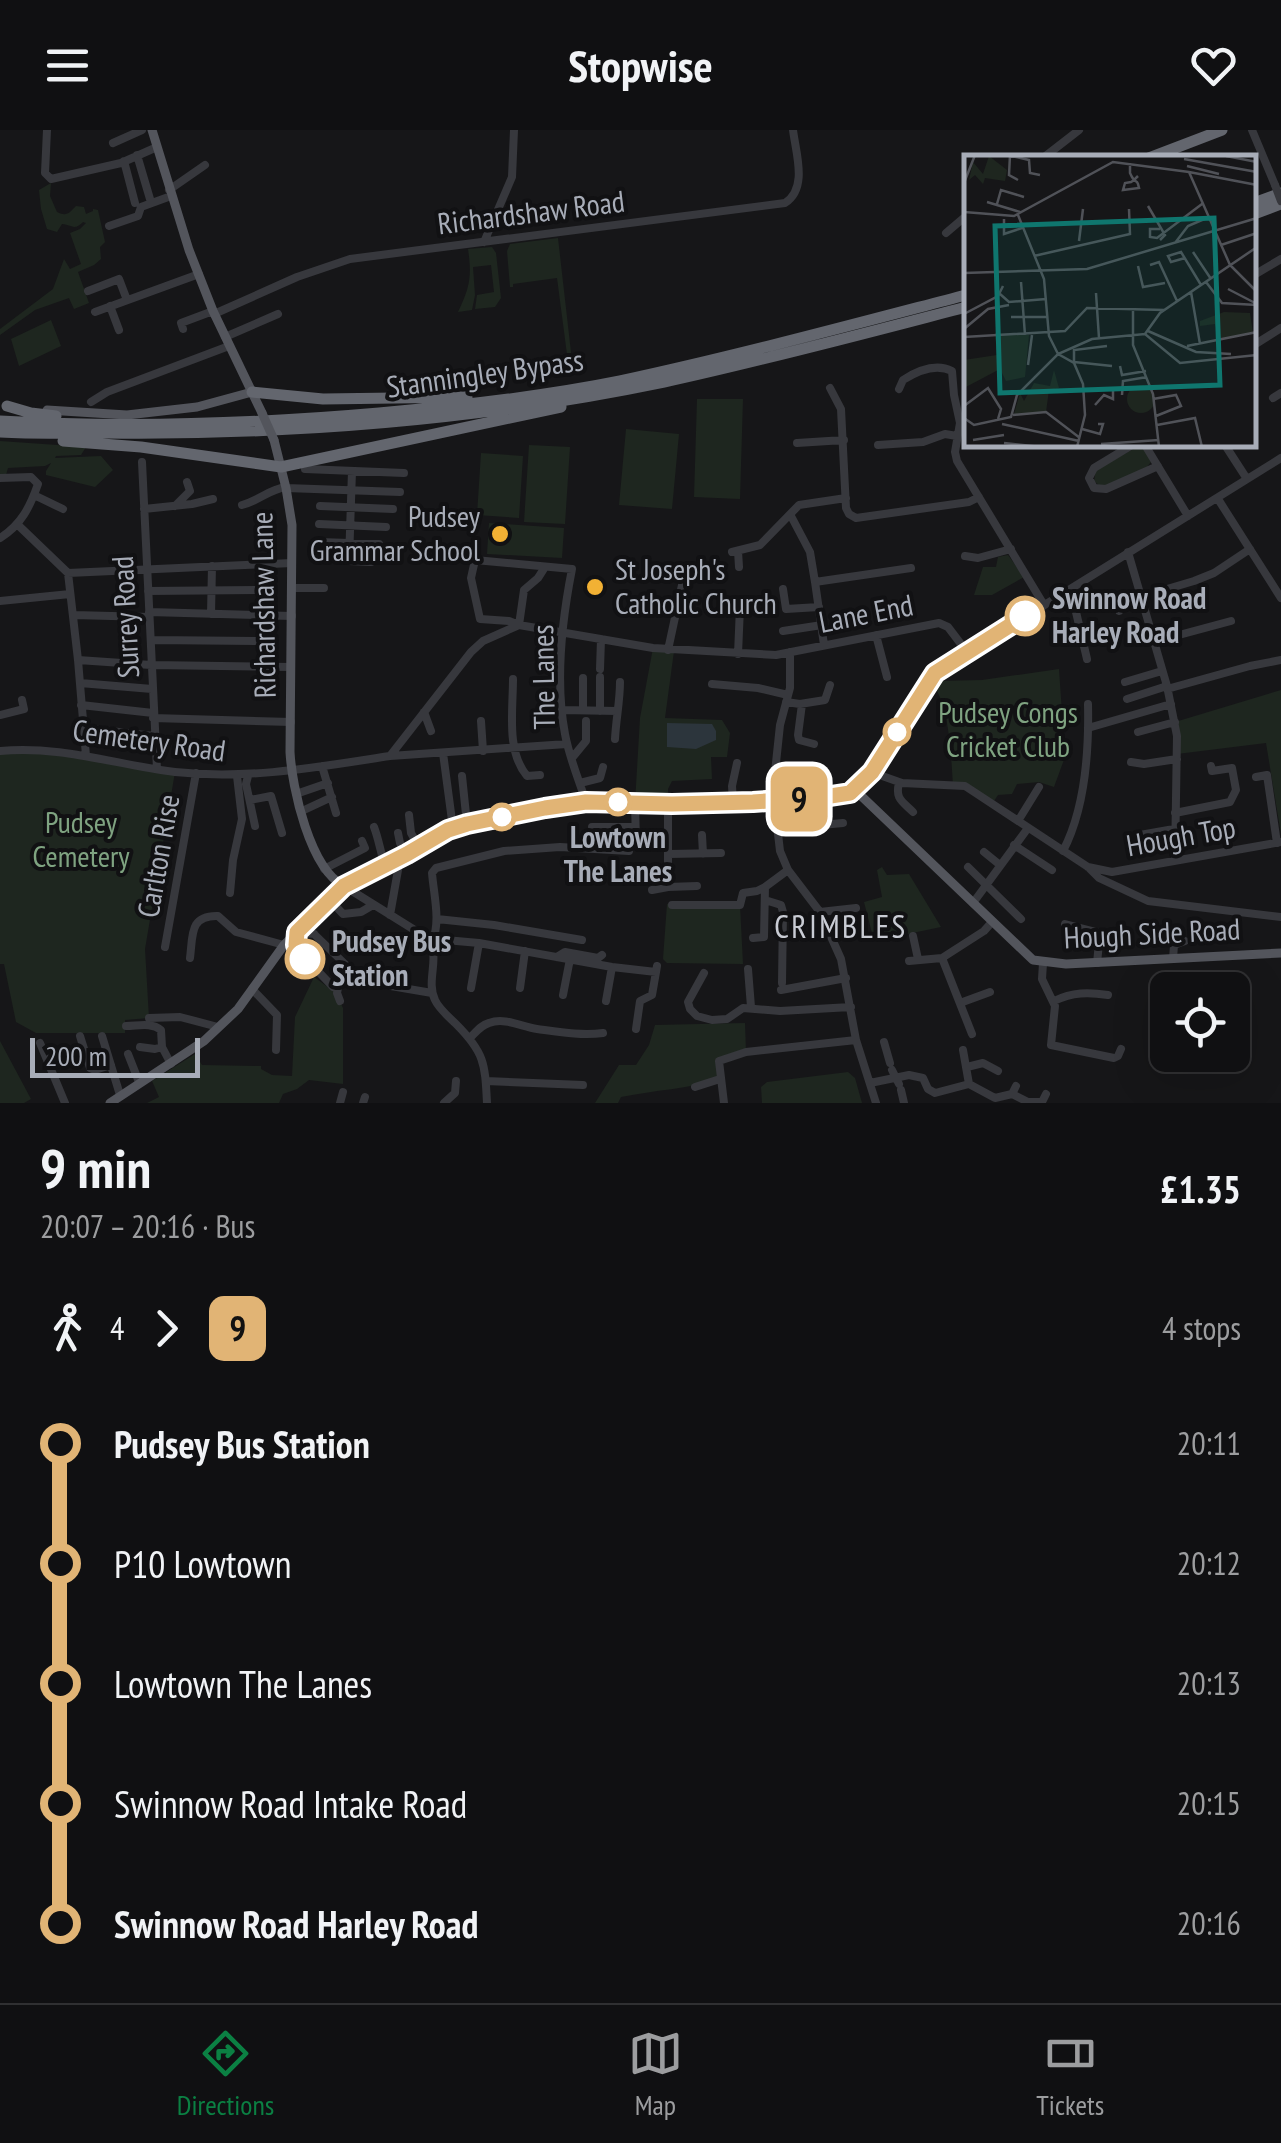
<!DOCTYPE html>
<meta charset="utf-8">
<style>
body{margin:0;font-family:"PT Sans Narrow",sans-serif;background:#19191b;color:#f1f3f6;height:100vh;display:flex;flex-direction:column;font-size:38px;white-space:nowrap}
*{box-sizing:border-box;margin:0}
p{font-size:32px;color:#9c9d9f}
.icon{flex:none;width:55px;height:55px;fill:none;stroke:currentColor;stroke-width:2;stroke-linecap:round;stroke-linejoin:round}
.map{position:relative;height:973px;overflow:hidden}
.panel{display:flex;flex-direction:column;background:#101012;flex:1}
.panel>*{flex:none}
.badge{padding:0 20px;border-radius:15px;font-size:35px;line-height:65px}
.controls{position:absolute;left:1150px;top:842px;display:grid;gap:20px}
.controls a{display:grid;place-items:center;width:100px;height:100px;border-radius:15px;background:#101012;box-shadow:0 10px 40px #0002,0 0 0 2px #303032;font-size:50px}
.scale{position:absolute;left:30px;bottom:25px;width:170px;box-sizing:border-box;padding-left:10px;border:5px solid #a8adb8;border-top:0;font-size:28px;line-height:35px;white-space:nowrap;color:#a8adb8;-webkit-text-stroke:8px #111113;paint-order:stroke}
.map>.badge{position:absolute;translate:-50% -50%;box-shadow:0 0 0 5px #fff}
.legs{display:flex;align-items:center;gap:15px;height:110px;padding:0 40px;font-size:32px}
.legs p{margin-inline-start:auto}
.overview{display:flex;align-items:center;justify-content:space-between;height:170px;padding:0 40px}
h1{font-size:55px;font-weight:700;line-height:75px}
ul{padding:0 40px;list-style:none}
li{display:flex;align-items:center;gap:35px;height:120px;font-size:38px}
li i{display:grid;place-items:center;width:15px;height:100%;margin:0 12px;background:currentColor}
li i::after{content:'';width:25px;height:25px;margin:-12px;border:8px solid;border-radius:50%;background:#101012}
li p{margin-inline-start:auto}
li:first-child i{background:linear-gradient(#0000 50%,currentColor 0)}
li:last-child i{background:linear-gradient(currentColor 50%,#0000 0)}
header{display:flex;justify-content:space-between;align-items:center;height:130px;padding:0 40px;background:#101012;font-size:45px;font-weight:700}
.tabs{display:flex;justify-content:space-around;align-items:center;height:140px;border-top:2px solid #303032;background:#101012;font-size:28px;color:#9c9d9f}
.tabs a{display:grid;justify-items:center;gap:5px}
.tabs .selected{color:#0b8043}
.map>svg:first-child{display:block}
.green{fill:#1e261f}
.water{fill:#2c353c}
.lines{fill:none;stroke-linecap:round;stroke-linejoin:round}
.minor{stroke:#37383d;stroke-width:8}
.major{stroke:#53555c;stroke-width:9}
.highway{stroke:#63666e;stroke-width:11}
.minor-bridge{stroke:#37383d;stroke-width:8}
.major-bridge{stroke:#53555c;stroke-width:9}
.line-1-casing{stroke:#fff;stroke-width:22}
.line-1{stroke:#e1b475;stroke-width:15}
.poi-dot{fill:#f2b134;stroke:#111113;stroke-width:4}
.stop-1-dot{fill:#fff;stroke:#e1b475;stroke-width:5}
.labels{text-anchor:middle;stroke-width:8;stroke-linejoin:round;paint-order:stroke}
.street-label{font-size:30px;fill:#a8adb8;stroke:#111113}
.poi-label{font-size:30px;fill:#a8adb8;stroke:#111113;text-anchor:end}
.stop-label{font-size:30px;font-weight:bold;fill:#a8adb8;stroke:#111113;text-anchor:start}
.park-label{font-size:30px;fill:#7fa381;stroke:#111113}
.neighbourhood-label{font-size:32px;letter-spacing:2.5px;fill:#c9ccd4;stroke:#111113}
.inset-road{fill:none;stroke:#505258;stroke-width:2.5}
.view{fill:#0f766e;fill-opacity:0.15;stroke:#0f766e;stroke-width:5}
.inset-edge{fill:none;stroke:#a8adb8;stroke-width:5}
</style>
<header><svg class="icon" aria-label="menu" viewBox="0 0 24 24"><path d="M4 6h16M4 12h16M4 18h16"/></svg>Stopwise<svg class="icon" aria-label="heart" viewBox="0 0 24 24"><path d="M12 20l-8-8c-3-5 5-10 8-4 3-6 11-1 8 4z"/></svg></header>
<div class="map">
<svg width="1281" height="973" viewBox="0 0 1281 973">
<rect width="100%" height="100%" fill="#161618"/>
<!-- green -->
<path class="green" d="M51,53L50,66L57,82C67,87 69,83 76,76L84,77L86,84L93,81V79L98,80L105,112L100,117L101,129L94,135L78,142L89,173L74,179L69,168L35,180L0,205V199L53,159L64,129L70,139L81,134L70,103L80,99L86,93L83,92C74,101 73,95 62,94L57,102L47,99L41,79L39,60Z
M558,108L572,231L568,232L557,148L513,154V157H510L507,121L510,114Z
M492,117L496,123L501,168L495,177L475,179L477,165L494,162L491,135L473,137L475,165L472,180L458,182C470,157 472,146 468,119Z
M51,190L61,216L19,236L11,209Z
M697,269H743L740,369L694,367Z
M626,299L679,304L672,379L619,375Z
M0,311L86,317L81,325L56,326L55,328L101,326L113,340L95,357L46,345V341L51,333L45,336L8,338L6,345L0,347Z
M529,315L570,317L565,394L524,392Z
M1137,317L1144,318L1151,332L1145,339L1105,356H1100L1094,351L1096,340Z
M481,323L523,326L519,388L477,385Z
M489,393L564,398L562,428L487,424Z
M1008,425L1024,447L992,465H974L983,437H996L998,427Z
M653,518L674,521L665,588L722,590L730,603L727,627H711L712,649L672,651L668,659V674L635,673L640,588Z
M1059,539L1065,627L1054,657L1039,652L1017,654L1012,664L998,665L992,674L973,661L953,655C951,629 950,568 929,551L932,547L939,551L982,550Z
M1281,560V704L1266,613L1177,624L1175,592Z
M20,619L175,642L145,819L149,888L125,890V903H36L16,892L4,834H0V621Z
M882,737L887,745L909,744L941,797L874,811L864,772L882,767L877,740Z
M667,774L740,775L743,834L667,833L663,829Z
M314,847L329,858L333,857L343,878V954L309,950L297,959L283,964L279,973H147L159,967L152,951L195,924L202,935L261,936V939L272,945L292,946L295,887Z
M745,893L746,922L719,931L720,949C688,959 655,960 621,967L618,973H595L619,935H636L649,915L655,895Z
M0,911L31,969L24,973H0Z
M848,942L855,948L862,973H762L761,957L767,952Z"/>
<!-- water -->
<path class="water" d="M667,593L712,594L716,601V610L696,619L667,617Z"/>
<g class="lines">
<!-- minor -->
<path class="minor" d="M47,0L45,43L51,49L121,33L157,17
M1252,0L1275,55
M113,13L142,0
M137,25L150,69
M1043,28L1079,0
M124,31L135,73
M169,60L205,35
M109,96L138,86L141,77L171,66
M946,103L966,86
M484,112L512,47L514,0
M1254,145L1281,129
M88,161L119,149L127,170
M110,176L119,200
M95,182L199,144
M214,184L297,147L350,129L785,73C808,58 796,24 793,0
M183,199L181,193L213,181
M225,207L278,184
M1254,215L1281,198
M830,258L841,279L846,378L849,384L856,388L969,372L979,367
M899,259L903,250C917,241 936,233 952,241L954,265L960,293L955,322L957,331L1044,475
M1273,268L1281,263
M91,272L107,262L229,216
M797,313L844,310
M878,315L923,312L945,304L957,306
M1132,315L1094,338L1089,348L1094,358L1106,359L1158,336
M1145,315L1188,386
M1225,315L1247,349
M142,332L157,639
M305,339L404,343
M352,341L349,431L371,432
M0,348L31,347L38,354C30,377 21,395 0,408
M286,358L400,362
M34,365L63,379
M1218,369L1281,468
M242,375C261,370 267,360 286,357
M175,376L190,361L187,352
M320,376L393,379
M144,379L192,374L213,369
M791,386L810,422L815,452
M319,394L386,397
M18,395L68,443L292,433
M319,412L379,414
M738,421L739,437
M732,422L760,415L799,375L846,368
M1128,422L1167,556L1177,606L1175,730
M965,426L978,428L1011,419
M545,437L538,448L524,460L519,495L509,491L480,489L471,448L475,430L572,439C562,490 555,552 565,604C569,627 579,650 586,672
M68,443L78,530L86,626
M293,458H324
M783,459L786,479L819,477
M148,461L263,460
M1064,462L1076,482L1087,529
M1140,467L1194,451L1214,443L1250,419
M0,471L70,464
M1119,481L1116,472L1140,464
M149,482L292,486
M211,484L212,436
M74,485L149,487
M783,501L822,495
M876,505L887,547
M151,510L261,511
M1153,512L1231,491
M824,515L815,452L911,438
M668,520L685,441L697,436
M790,522V558L780,595L773,661L780,721L788,740L820,782L841,829L856,910L876,973
M738,524L740,477
M78,530L151,535L291,537
M600,539L601,509
M513,549C513,580 506,621 527,646L540,645
M1125,552L1162,541
M80,553L152,559
M712,554L758,558L788,565
M1167,559L1250,536L1281,530
M1127,569L1167,556
M786,572L800,574L825,570L830,555
M802,574L798,605L799,610L814,614
M81,575L153,583
M562,580L617,581
M583,580V548
M600,581V547
M424,582L431,601
M0,585L24,579L22,570
M153,588L291,592
M481,591L483,621
M84,598L154,606
M1088,598L1171,574
M1138,602L1175,592
M615,609C616,589 620,571 620,552
M0,621C60,615 117,635 175,642C248,650 318,637 390,626L471,522L483,511L519,495L653,518L776,525L939,493L948,497L967,522
M443,623L453,698
M390,626L567,614
M572,628L586,611V591
M1131,632L1144,634L1177,629
M322,636L336,683
M871,642L902,653L965,656L1088,737L1099,748L1148,771L1281,787
M248,646L246,654L255,696
M462,646L467,694
M1256,647L1267,645L1277,713
M580,653L600,648L603,637
M899,653C895,669 902,671 913,682
M855,660L871,642L935,543L1281,328
M296,664L328,653
M250,670L271,666L282,703
M733,672L732,656L737,633
M635,673L636,712
M302,681L332,667
M1175,683L1230,672L1236,660L1232,638L1212,641L1211,636
M409,685L411,703L419,717
M1018,691L1039,657
M374,697C379,710 380,721 385,735
M592,697H635
M778,699L843,693
M398,703L400,713L407,724
M702,705L703,724
M1140,705L1174,699
M1014,715L1052,740
M1063,721C1085,679 1089,620 1088,574
M984,722L1000,735
M669,724L721,723
M968,737L1021,789
M1088,737L1112,742L1281,712
M324,739L365,718L362,711
M344,756L421,804C446,820 424,847 435,870C439,879 449,887 456,894C485,923 485,934 487,973
M668,757L697,756
M652,760L668,757V674
M230,763L233,730L242,689L237,646
M330,770L343,784L361,782L373,775
M765,770L781,775L783,782L782,853
M973,773L1028,698
M672,775H740L743,763L757,761L765,757
M820,782L856,778
M390,785L398,740L396,730
M437,789L494,795L582,810
M1065,794L1100,803L1097,833
M314,804L297,802L298,820L333,857L338,858L337,863L340,871
M314,804L348,837L350,844
M913,806L918,829
M753,808L764,807L765,757L788,740
M434,809L479,813L612,837L656,842L657,836
M432,813C441,791 434,767 432,743L436,738L504,721L560,717L629,721
M165,817L196,643
M557,827L565,822L598,828L602,825
M190,828C193,806 189,785 218,786L236,802L284,815
M1173,829L1174,815L1185,811
M909,831L942,828
M1043,833L1042,849L1055,876L1051,915L1114,928L1118,926L1121,919
M748,839L751,877
M704,843L688,872L690,879L697,886L712,890L727,889L743,878L780,881L851,877
M350,844L360,845L385,855L432,863
M471,858L479,813
M520,858L525,821
M252,859L277,885L276,920
M781,860L846,848
M563,865L570,829
M606,871L612,837
M1054,871C1073,862 1088,862 1108,865
M960,873L990,862
M149,888L180,887L218,897
M126,896C138,896 151,892 161,900L162,917L171,934
M636,899L640,871L652,865L656,842
M972,904L942,828L984,801L992,792
M80,906L90,938L95,940L111,935
M102,906L120,965
M470,908C476,902 481,895 489,893C505,887 522,897 537,899C559,902 582,906 603,903
M884,912L890,933
M40,913L65,973
M140,917L155,919L162,917
M963,920L969,954
M128,924L139,952
M967,937L983,933L998,941
M892,940L899,954
M486,951L583,955
M870,953L909,945L923,948L928,959L935,963L969,954L995,968L1012,964L1016,956
M695,957L720,949
M901,960L904,973
M1012,964L1028,972H1042L1046,964
M340,973L343,962
M363,973L365,967
M444,973L455,963L456,951
M724,973L719,931L746,922L856,910"/>
<!-- major -->
<path class="major" d="M152,0L189,120L213,181L262,283
M47,280L127,285L197,277L252,262
M274,310L286,358L292,395L290,622C292,658 310,739 344,756
M110,973L204,911L238,879L284,815L344,756L407,724L448,700L566,674L759,671L824,667L845,664L855,660L1033,830L1066,834L1281,823"/>
<!-- highway -->
<path class="highway" d="M1149,28L1222,0
M1254,73L1281,63
M1254,84L1281,74
M252,262L323,269L467,267
M7,276L31,283L56,286
M0,291C126,298 253,294 379,283C459,276 541,267 620,251C736,226 851,195 966,165
M0,302C35,304 71,303 106,303C293,305 481,290 664,252C765,230 866,203 966,177
M63,311L141,317L281,337L561,277"/>
<!-- minor-bridge -->
<path class="minor-bridge" d="M1275,55L1281,71"/>
<!-- major-bridge -->
<path class="major-bridge" d="M262,283L274,310"/>
</g>
<g class="lines">
<defs>
<path id="line-1" d="M305,829L296,815L297,802L344,756L407,724L448,700L467,694L545,678L586,672L672,674L753,672L824,667L850,663L872,642L935,543L1025,486"/>
</defs>
<!-- line-1 casing -->
<use href="#line-1" class="line-1-casing"/>
<!-- line-1 -->
<use href="#line-1" class="line-1"/>
</g>
<!-- markers -->
<g class="poi-dot">
<circle cx="500" cy="404" r="10"/>
<circle cx="595" cy="457" r="10"/>
</g>
<g class="stop-1-dot">
<circle cx="1025" cy="486" r="18"/>
<circle cx="897" cy="602" r="12"/>
<circle cx="618" cy="672" r="12"/>
<circle cx="502" cy="687" r="12"/>
<circle cx="305" cy="829" r="18"/>
</g>
<g class="labels">
<!-- street labels -->
<g class="street-label">
<text transform="translate(531 83) rotate(-7)" y="10">Richardshaw Road</text>
<text transform="translate(485 244) rotate(-8)" y="10">Stanningley Bypass</text>
<text transform="translate(264 475) rotate(-91)" y="10">Richardshaw Lane</text>
<text transform="translate(866 484) rotate(-11)" y="10">Lane End</text>
<text transform="translate(126 487) rotate(-93)" y="10">Surrey Road</text>
<text transform="translate(544 547) rotate(-91)" y="10">The Lanes</text>
<text transform="translate(149 611) rotate(8)" y="10">Cemetery Road</text>
<text transform="translate(1181 707) rotate(-10)" y="10">Hough Top</text>
<text transform="translate(159 726) rotate(-80)" y="10">Carlton Rise</text>
<text transform="translate(1152 804) rotate(-3)" y="10">Hough Side Road</text>
</g>
<!-- poi labels -->
<g class="poi-label">
<text x="480" y="397">Pudsey<tspan x="480" dy="34">Grammar School</tspan></text>
<text x="615" y="450" text-anchor="start">St Joseph's<tspan x="615" dy="34">Catholic Church</tspan></text>
</g>
<!-- stop labels -->
<g class="stop-label">
<text x="1052" y="479">Swinnow Road<tspan x="1052" dy="34">Harley Road</tspan></text>
<text x="618" y="718" text-anchor="middle">Lowtown<tspan x="618" dy="34">The Lanes</tspan></text>
<text x="332" y="822">Pudsey Bus<tspan x="332" dy="34">Station</tspan></text>
</g>
<!-- park labels -->
<g class="park-label">
<text x="1008" y="593">Pudsey Congs<tspan x="1008" dy="34">Cricket Club</tspan></text>
<text x="81" y="703">Pudsey<tspan x="81" dy="34">Cemetery</tspan></text>
</g>
<!-- neighbourhood labels -->
<g class="neighbourhood-label">
<text x="841" y="808">CRIMBLES</text>
</g>
</g>
<!-- overview -->
<g transform="translate(964 25)">
<rect width="292" height="292" fill="#161618"/>
<path d="M25,1L43,15L41,26L21,23L19,29L11,20L5,25L9,7L19,19ZM260,157L286,158L289,178L255,185L251,169L236,171V166ZM31,178L65,180L61,222L42,226L36,214L0,233V205L33,200ZM90,215L95,233L85,235L82,257L50,259L56,238L60,246L70,228L86,231ZM163 244a14 14 0 1 1 28 0a14 14 0 1 1-28 0Z" fill="#1e261f"/>
<path class="inset-road" d="M44,0L65,5L66,18L76,20M46,0L45,20L54,25M262,1L293,7M220,4L293,17M166,8V18L168,22L170,25L173,27L174,29L175,33L159,35L161,28L167,27L170,25L174,21M223,11L255,19M225,17L266,110L293,137M225,17L293,30M0,28L11,0M23,47L56,57M33,49L37,35L60,42M184,51L201,80L196,85M0,57L50,61L149,7L225,17M54,60L80,124L85,181L94,199M40,64V79L58,73M196,74H186V82L193,83L238,49M115,86L119,54M211,88L224,71L245,62M257,90L293,78M229,97L247,124M70,101L166,79L165,54M221,103L207,107L204,101L217,97L237,130M186,110L195,107L213,146M174,111L179,132L201,128M0,118L123,114L293,63M57,127L61,180M242,127L258,148L293,150M264,134L293,149M227,137L236,189M132,138L135,183M36,139L45,147L82,144M169,156V190L189,239L195,292M0,159L34,141L39,131M47,162H84M0,174L24,154L45,150M184,176L232,197L267,199M181,179L196,158L293,92M0,182L101,176L123,153L200,155M223,191L293,177M94,199L110,208L119,229L121,260L113,292M110,207V195L143,191M110,207L148,211M64,210L68,180M156,211L158,220L182,216M158,240L159,226L183,222M189,244L212,240L217,251L192,261M131,250L140,240L149,244V234M0,251L24,233L37,254L34,264M49,260L82,257L116,283M0,263L10,270L47,262L53,240L94,199L128,184L181,179L216,208L293,200M38,269L115,286M193,270L231,263L238,292M118,274L136,279L139,269H134M9,285L40,280M40,288L77,292M137,289L195,285"/>
<path class="view" d="M250,63L256,230L36,238L31,71Z"/>
<rect width="292" height="292" class="inset-edge"/>
</g>
</svg>
<div class="controls">
<a><svg class="icon" aria-label="locate" viewBox="0 0 24 24"><circle cx="12" cy="12" r="6"/><path d="M12 2v4M12 18v4M2 12h4M18 12h4"/></svg></a>
</div>
<div class="scale">200 m</div>
<b class="badge" style="left:799px;top:669px;background:#e1b475;color:#111">9</b>
</div>
<section class="panel">
<div class="overview"><div><h1>9 min</h1><p>20:07 – 20:16 · Bus</p></div><b>£1.35</b></div>
<div class="legs"><svg class="icon" aria-label="walk" viewBox="0 0 24 24"><circle cx="13" cy="4" r="2"/><path d="M13 8l-2 6 4 7M11 14l-3 7M7 12l3-4h3l4 4"/></svg>4<svg class="icon" aria-label="forward" viewBox="0 0 24 24"><path d="M9 5l7 7-7 7"/></svg><b class="badge" style="background:#e1b475;color:#111">9</b><p>4 stops</p></div>
<ul>
<li><i style="color:#e1b475"></i><b>Pudsey Bus Station</b><p>20:11</p></li>
<li><i style="color:#e1b475"></i><span>P10 Lowtown</span><p>20:12</p></li>
<li><i style="color:#e1b475"></i><span>Lowtown The Lanes</span><p>20:13</p></li>
<li><i style="color:#e1b475"></i><span>Swinnow Road Intake Road</span><p>20:15</p></li>
<li><i style="color:#e1b475"></i><b>Swinnow Road Harley Road</b><p>20:16</p></li>
</ul>
</section>
<nav class="tabs">
<a class="selected"><svg class="icon" aria-label="directions" viewBox="0 0 24 24"><path d="M12 3l9 9-9 9-9-9zM9 14v-3h6M13 9l2 2-2 2"/></svg>Directions</a>
<a><svg class="icon" aria-label="map" viewBox="0 0 24 24"><path d="M3 6l6-2 6 2 6-2v14l-6 2-6-2-6 2zM9 4v14M15 6v14"/></svg>Map</a>
<a><svg class="icon" aria-label="tickets" viewBox="0 0 24 24"><path d="M3 7h18v10H3zM15 7v10"/></svg>Tickets</a>
</nav>
